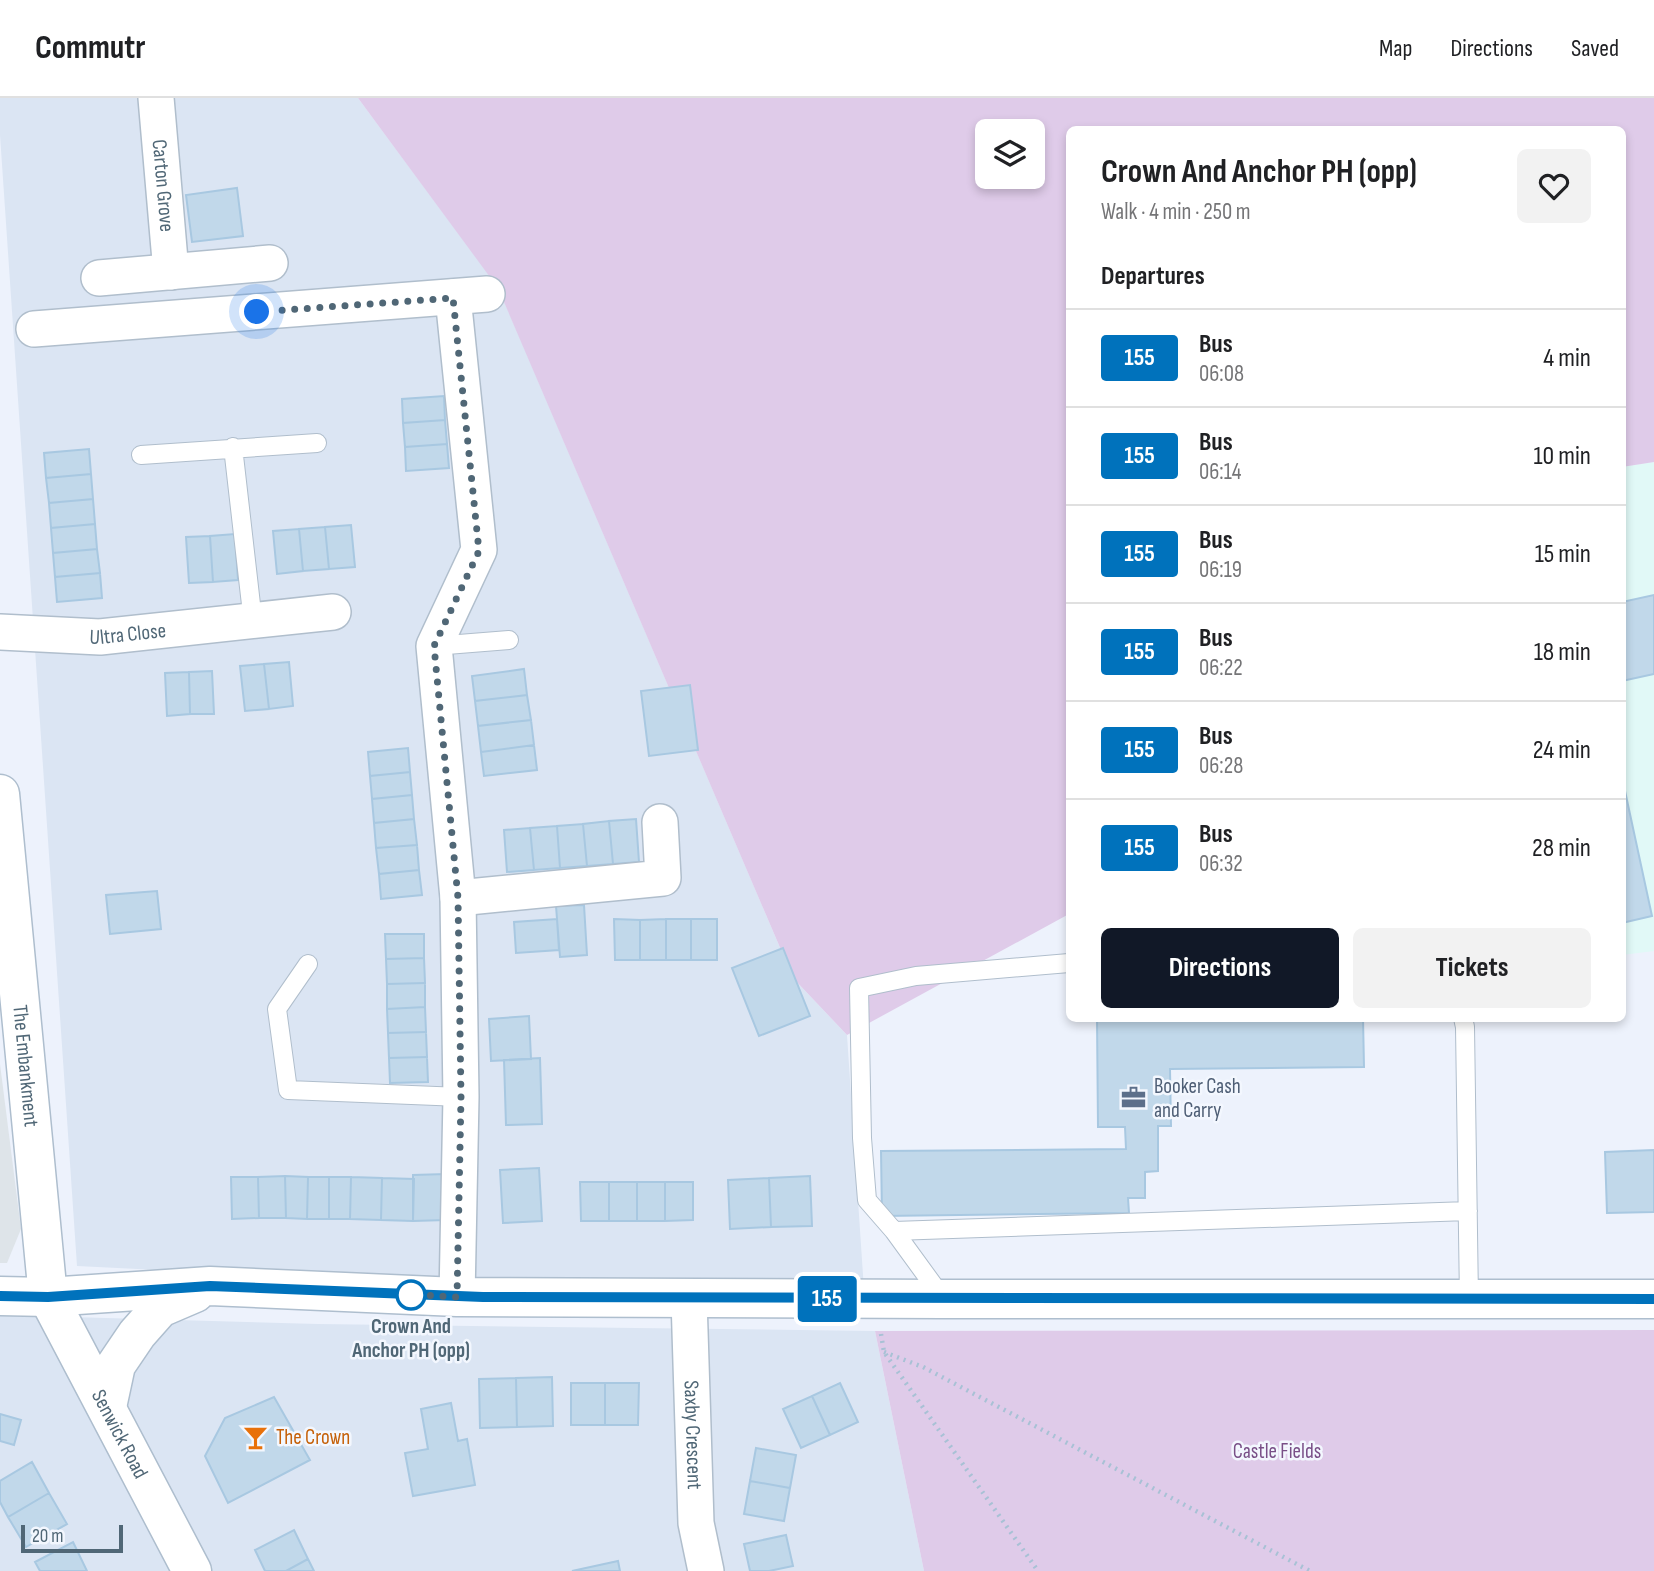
<!DOCTYPE html>
<meta charset="utf-8">
<style>
body{margin:0;font-family:"Sofia Sans Condensed",sans-serif;background:#f2f2f2;color:#202124;height:100vh;display:flex;flex-direction:column;font-size:26px;white-space:nowrap}
*{box-sizing:border-box;margin:0}
p{font-size:23px;color:#757577}
.icon{flex:none;width:38px;height:38px;fill:none;stroke:currentColor;stroke-width:2;stroke-linecap:round;stroke-linejoin:round}
.map{position:relative;flex:1;overflow:hidden}
.sheet{position:absolute;left:1066px;top:28px;width:560px;height:896px;display:flex;flex-direction:column;background:#fff;border-radius:10px;box-shadow:0 4px 10px #0003}
.sheet>*{flex:none}
.badge{padding:0 14px;border-radius:5px;font-size:24px;line-height:46px}
.buttons{position:absolute;left:975px;top:21px;display:grid;gap:14px}
.buttons a{display:grid;place-items:center;width:70px;height:70px;border-radius:10px;background:#fff;box-shadow:0 4px 10px #0003;font-size:35px}
.scale{position:absolute;left:21px;bottom:18px;width:102px;box-sizing:border-box;padding-left:7px;border:4px solid #506776;border-top:0;font-size:19px;line-height:24px;white-space:nowrap;color:#506776;-webkit-text-stroke:5px #f3f7fe;paint-order:stroke}
.you{position:absolute;width:35px;height:35px;margin:-18px;border:5px solid #fff;border-radius:50%;background:#1a73e8;box-shadow:0 0 0 10px #1a73e833}
.map>.badge{position:absolute;translate:-50% -50%;box-shadow:0 0 0 4px #fff}
h2{padding:0 35px;font-size:26px;line-height:63px}
.round{display:grid;place-items:center;flex:none;width:74px;height:74px;border-radius:10px;background:#f2f2f2}
.summary{display:flex;align-items:center;justify-content:space-between;height:119px;padding:0 35px}
h1{font-size:33px;font-weight:700;line-height:52px}
.primary-button{display:flex;gap:14px;margin-top:auto;padding:14px 35px}
.primary-button a{flex:1;height:80px;border-radius:10px;background:#111827;color:#fff;font-size:28px;font-weight:700;line-height:80px;text-align:center}
.primary-button a+a{background:#f2f2f2;color:#202124}
ul{padding:0;list-style:none}
li{display:flex;align-items:center;gap:21px;height:98px;padding:0 35px;border-top:2px solid #e0e0e0}
li div{flex:1}
li b{display:block;font-size:26px}
li em{font-style:normal}
li .badge{min-width:77px;font-weight:700;text-align:center}
header{display:flex;align-items:center;gap:42px;box-sizing:border-box;height:98px;padding:0 35px;background:#fff;border-bottom:2px solid #e0e0e0}
header strong{font-size:33px}
nav{display:flex;gap:38px;margin-inline-start:auto;font-size:24px}
.map>svg:first-child{display:block}
.residential{fill:#dbe5f3}
.industrial{fill:#dee4e9}
.medical{fill:#e1f9f7}
.green{fill:#dfcbe9;fill-rule:evenodd}
.building{fill:#c1d8ea;stroke:#a8c8e1;stroke-width:2}
.lines{fill:none;stroke-linecap:round;stroke-linejoin:round}
.service-casing{stroke:#b0becc;stroke-width:20}
.minor-casing{stroke:#b0becc;stroke-width:38}
.secondary-casing{stroke:#aebece;stroke-width:41}
.path{stroke:#a8c1d5;stroke-width:4.5;stroke-dasharray:2 5;stroke-linecap:butt}
.service{stroke:#fff;stroke-width:18}
.minor{stroke:#fff;stroke-width:35}
.secondary{stroke:#fff;stroke-width:38}
.line-casing{stroke:#fff;stroke-width:16}
.line{stroke:#0072bc;stroke-width:10}
.walk{stroke:#506776;stroke-width:7;stroke-dasharray:0 12.6}
.stop-dot{fill:#fff;stroke:#0072bc;stroke-width:3.5}
.labels{text-anchor:middle;stroke-width:5;stroke-linejoin:round;paint-order:stroke}
.street-label{font-size:21px;fill:#506776;stroke:#f3f7fe}
.service-label{font-size:21px;fill:#4e5e75;stroke:#f3f7fe;text-anchor:start}
.stop-label{font-size:21px;font-weight:bold;fill:#506776;stroke:#f3f7fe}
.food-label{font-size:21px;fill:#c56008;stroke:#f3f7fe;text-anchor:start}
.park-label{font-size:21px;fill:#794f87;stroke:#f3f7fe}
</style>
<header>
<strong>Commutr</strong>
<nav><a>Map</a><a>Directions</a><a>Saved</a></nav>
</header>
<div class="map">
<svg width="1654" height="1473" viewBox="0 0 1654 1473">
<rect width="100%" height="100%" fill="#edf2fc"/>
<!-- residential -->
<path class="residential" d="M0,0H358L498,189L793,880L847,937L865,1207L77,1168L0,37Z
M0,1217L318,1226L875,1233L924,1473H0Z"/>
<!-- industrial -->
<path class="industrial" d="M0,966L21,1131L7,1165H0Z"/>
<!-- medical -->
<path class="medical" d="M1654,364V853L1622,857V369Z"/>
<!-- green -->
<path class="green" d="M358,0H1654V364L1622,369V32H1069V816L847,937L793,880L498,190ZM987,33H1032V79H987Z
M1654,1232V1473H924L875,1233Z"/>
<!-- building -->
<path class="building" d="M237,90L243,138L192,144L186,97Z
M444,298L445,322L403,325L402,301Z
M445,322L447,346L405,349L403,325Z
M447,346L449,370L406,373L405,349Z
M89,351L91,376L46,380L44,355Z
M91,376L93,401L49,405L46,380Z
M93,401L95,426L51,430L49,405Z
M95,426L97,451L53,455L51,430Z
M351,427L355,469L329,471L325,429Z
M325,429L329,471L303,473L299,431Z
M299,431L303,473L277,476L273,433Z
M235,436L238,482L213,484L210,438Z
M210,438L213,484L189,485L186,439Z
M97,451L100,475L55,479L53,455Z
M100,475L102,500L57,504L55,479Z
M1654,497V576L1622,583V504Z
M289,564L293,608L269,611L264,566Z
M264,566L269,611L245,613L240,568Z
M524,571L527,597L475,603L472,578Z
M212,573L214,616H190L189,574Z
M189,574L190,616L167,618L165,575Z
M690,587L698,652L649,658L641,593Z
M527,597L531,622L478,628L475,603Z
M531,622L534,647L481,654L478,628Z
M534,647L537,672L484,678L481,654Z
M408,650L410,674L370,678L368,654Z
M410,674L412,697L372,701L370,678Z
M1622,679L1652,818L1622,825Z
M412,697L414,721L374,725L372,701Z
M414,721L417,747L376,750L374,725Z
M636,721L639,764L613,766L609,723Z
M609,723L613,766L587,768L583,726Z
M583,726L587,768L560,770L557,728Z
M557,728L560,770L534,772L530,730Z
M530,730L534,772L507,774L504,732Z
M417,747L419,772L379,776L376,750Z
M419,772L422,797L381,801L379,776Z
M157,793L161,831L110,836L106,797Z
M584,807L587,857L560,859L556,808Z
M557,821L559,852L516,855L514,824Z
M614,821L640,822V862H615Z
M666,821H691V862H666Z
M666,821V862H640V822Z
M691,821H717V862H691Z
M385,836H424V860L386,861Z
M783,850L810,918L759,938L732,870Z
M424,860L425,885L387,886L386,861Z
M425,885V909L387,911V886Z
M425,909L426,934L388,935L387,911Z
M529,918L531,961L491,963L489,921Z
M1097,920H1363L1364,969L1170,971L1171,1028H1158V1073L1145,1074V1100H1128L1129,1115L882,1118L881,1053L1126,1051L1125,1029H1098Z
M426,934L427,959L389,960L388,935Z
M427,959L428,984L390,985L389,960Z
M540,960L542,1026L506,1027L504,962Z
M1654,1052V1114L1607,1115L1605,1054Z
M539,1070L542,1123L503,1125L500,1072Z
M446,1076V1122L413,1123V1077Z
M285,1078L286,1120H259L258,1079Z
M285,1078L308,1079L307,1121L286,1120Z
M810,1078L812,1128L771,1129L769,1080Z
M231,1079H258L259,1120L232,1121Z
M308,1079H329V1121H307Z
M329,1079H351L350,1121H329Z
M351,1079L382,1080L381,1122L350,1121Z
M382,1080L414,1081L413,1123L381,1122Z
M769,1080L771,1129L730,1131L728,1082Z
M580,1084H609V1123H581Z
M609,1084H637V1123H609Z
M637,1084H665V1123H637Z
M665,1084H693V1122L665,1123Z
M552,1279L553,1328L517,1329L516,1280Z
M516,1280L517,1329L480,1330L479,1281Z
M571,1285H605V1327H571Z
M605,1285H639L638,1327H605Z
M840,1285L858,1324L830,1337L812,1298Z
M812,1298L830,1337L801,1350L783,1311Z
M274,1299L310,1362L228,1405L205,1358L225,1320Z
M451,1305L458,1343L467,1341L475,1387L413,1398L405,1355L428,1351L421,1311Z
M0,1316L21,1322L14,1347L0,1343Z
M756,1350L796,1357L790,1390L750,1383Z
M32,1364L49,1395L8,1419L0,1404V1383Z
M750,1383L790,1390L784,1423L744,1416Z
M49,1395L67,1426L26,1449L8,1419Z
M294,1432L308,1461L286,1473H265L255,1452Z
M786,1437L793,1468L769,1473H750L744,1446Z
M73,1444L87,1473H40L35,1464Z
M308,1461L314,1473H286Z
M618,1463L620,1473H572Z"/>
<g class="lines">
<defs>
<path id="service" d="M233,349L253,524
M141,357L317,345
M434,548L509,542
M308,866L277,911L288,992L461,999
M1463,920L1465,929L1469,1202
M894,1133L1468,1113
M942,1199L894,1133L867,1102L862,1040L859,890L916,878L1069,865"/>
<g id="minor">
<path id="s1" d="M156,0L171,174"/>
<path d="M99,180L270,165"/>
<path d="M453,199L479,452L434,548L458,800L461,999L457,1199"/>
<path d="M34,231L487,196"/>
<path id="s2" d="M0,534L100,539L333,514"/>
<path d="M458,800L663,780L660,724"/>
<path id="s3" d="M689,1201L696,1425L706,1473"/>
</g>
<g id="secondary">
<path id="s4" d="M0,696L48,1199L192,1473"/>
<path d="M0,1198L48,1199L210,1188L457,1199L944,1201H1654"/>
<path d="M107,1309L116,1267L137,1236L160,1210L195,1195"/>
</g>
</defs>
<!-- service casing -->
<use href="#service" class="service-casing"/>
<!-- minor casing -->
<use href="#minor" class="minor-casing"/>
<!-- secondary casing -->
<use href="#secondary" class="secondary-casing"/>
<!-- path -->
<path class="path" d="M881,1236L884,1254L1038,1473
M884,1254L923,1269L1310,1473"/>
<!-- service -->
<use href="#service" class="service"/>
<!-- minor -->
<use href="#minor" class="minor"/>
<!-- secondary -->
<use href="#secondary" class="secondary"/>
</g>
<g class="lines">
<defs>
<path id="line" d="M0,1198L48,1199L210,1188L483,1199L1654,1201"/>
</defs>
<!-- line casing -->
<use href="#line" class="line-casing"/>
<!-- line -->
<use href="#line" class="line"/>
<!-- walk -->
<path class="walk" d="M257,214L453,200L479,453L434,548L458,800L461,999L457,1199L402,1196L411,1197"/>
</g>
<!-- icons -->
<defs>
<symbol id="office-bare" viewBox="-9 -9 18 18"><path d="M-6-3h4V-5.5h4V-3h4V5H-6ZM-1-4.5V-3h2v-1.5ZM-6 0V1H6V0Z" fill="#5c6f8a" stroke="#f3f7fe" stroke-width="2.5" paint-order="stroke"/></symbol>
<symbol id="bar-bare" viewBox="-9 -9 18 18"><path d="M-6-5H6L.8 .8V4.5H3.5V6h-7V4.5H-.8V.8Z" fill="#e8710a" stroke="#f3f7fe" stroke-width="2.5" paint-order="stroke"/></symbol>
</defs>
<g fill-rule="evenodd">
<use href="#office-bare" x="1116" y="982" width="35" height="35"/>
<use href="#bar-bare" x="238" y="1322" width="35" height="35"/>
</g>
<!-- markers -->
<circle class="stop-dot" cx="411" cy="1197" r="14"/>
<g class="labels">
<!-- street labels -->
<g class="street-label">
<text dy="7" stroke="none"><textPath href="#s1" startOffset="88">Carton Grove</textPath></text>
<text dy="7" stroke="none"><textPath href="#s2" startOffset="128">Ultra Close</textPath></text>
<text dy="7" stroke="none"><textPath href="#s4" startOffset="273">The Embankment</textPath></text>
<text dy="7" stroke="none"><textPath href="#s4" startOffset="660">Senwick Road</textPath></text>
<text dy="7" stroke="none"><textPath href="#s3" startOffset="136">Saxby Crescent</textPath></text>
</g>
<!-- service labels -->
<g class="service-label">
<text x="1154" y="995">Booker Cash<tspan x="1154" dy="24">and Carry</tspan></text>
</g>
<!-- stop labels -->
<g class="stop-label">
<text x="411" y="1235">Crown And<tspan x="411" dy="24">Anchor PH (opp)</tspan></text>
</g>
<!-- food labels -->
<g class="food-label">
<text x="276" y="1346">The Crown</text>
</g>
<!-- park labels -->
<g class="park-label">
<text x="1277" y="1360">Castle Fields</text>
</g>
</g>
</svg>
<div class="buttons">
<a><svg class="icon" aria-label="layers" viewBox="0 0 24 24"><path d="M12 4l9 5-9 5-9-5zM3 14l9 5 9-5"/></svg></a>
</div>
<div class="scale">20 m</div>
<div class="you" style="left:257px;top:214px"></div>
<b class="badge" style="left:827px;top:1201px;background:#0072bc;color:#fff">155</b>
<section class="sheet">
<div class="summary"><div><h1>Crown And Anchor PH (opp)</h1><p>Walk · 4 min · 250 m</p></div><a class="round"><svg class="icon" aria-label="heart" viewBox="0 0 24 24"><path d="M12 20l-8-8c-3-5 5-10 8-4 3-6 11-1 8 4z"/></svg></a></div>
<h2>Departures</h2>
<ul>
<li><span class="badge" style="background:#0072bc;color:#fff">155</span><div><b>Bus</b><p>06:08</p></div><em>4 min</em></li>
<li><span class="badge" style="background:#0072bc;color:#fff">155</span><div><b>Bus</b><p>06:14</p></div><em>10 min</em></li>
<li><span class="badge" style="background:#0072bc;color:#fff">155</span><div><b>Bus</b><p>06:19</p></div><em>15 min</em></li>
<li><span class="badge" style="background:#0072bc;color:#fff">155</span><div><b>Bus</b><p>06:22</p></div><em>18 min</em></li>
<li><span class="badge" style="background:#0072bc;color:#fff">155</span><div><b>Bus</b><p>06:28</p></div><em>24 min</em></li>
<li><span class="badge" style="background:#0072bc;color:#fff">155</span><div><b>Bus</b><p>06:32</p></div><em>28 min</em></li>
</ul>
<div class="primary-button"><a>Directions</a><a>Tickets</a></div>
</section>
</div>
